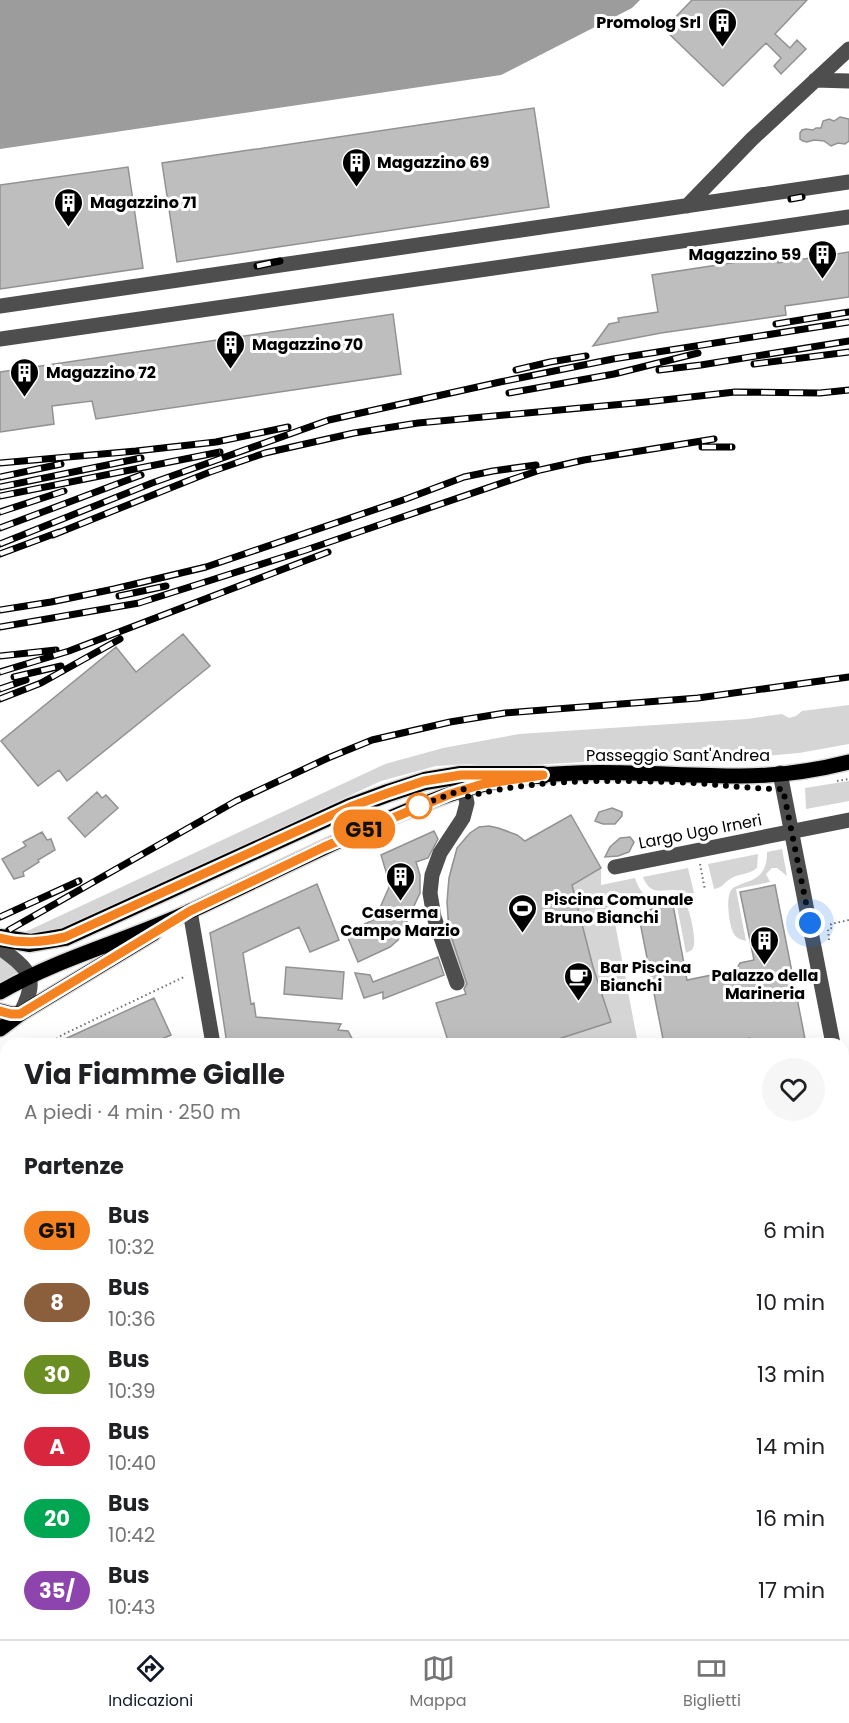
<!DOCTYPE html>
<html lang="it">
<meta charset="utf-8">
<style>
body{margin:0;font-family:Poppins,sans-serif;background:#f6f6f6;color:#202124;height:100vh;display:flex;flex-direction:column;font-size:22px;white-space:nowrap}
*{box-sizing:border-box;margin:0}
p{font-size:20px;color:#757577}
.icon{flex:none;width:33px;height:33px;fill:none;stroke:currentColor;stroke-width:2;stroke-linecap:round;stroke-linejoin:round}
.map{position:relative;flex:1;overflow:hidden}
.panel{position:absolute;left:0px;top:1038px;width:849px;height:602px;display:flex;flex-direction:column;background:#fff;border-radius:18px 18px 0 0;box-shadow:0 6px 24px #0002}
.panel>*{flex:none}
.badge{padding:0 12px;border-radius:20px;font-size:21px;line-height:39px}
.you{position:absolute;width:30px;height:30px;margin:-15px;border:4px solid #fff;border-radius:50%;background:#1a73e8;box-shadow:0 0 0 9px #1a73e833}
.map>.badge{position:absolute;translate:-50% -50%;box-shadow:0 0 0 3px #fff}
h2{padding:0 24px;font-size:22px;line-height:54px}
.round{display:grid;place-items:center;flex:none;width:63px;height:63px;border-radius:32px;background:#f6f6f6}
.summary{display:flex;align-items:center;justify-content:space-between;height:102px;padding:0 24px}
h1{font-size:28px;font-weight:700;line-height:45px}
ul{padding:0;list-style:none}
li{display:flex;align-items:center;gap:18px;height:72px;padding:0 24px}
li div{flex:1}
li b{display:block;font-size:22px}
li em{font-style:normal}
li .badge{min-width:66px;font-weight:700;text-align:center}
.tabs{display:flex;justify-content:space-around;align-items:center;height:84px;border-top:2px solid #e0e0e0;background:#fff;font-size:16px;color:#757577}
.tabs a{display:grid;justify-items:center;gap:3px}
.tabs .on{color:#111827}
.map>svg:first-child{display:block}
.green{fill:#d5d5d5}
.water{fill:#9c9c9c}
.building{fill:#bebebe;stroke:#929292;stroke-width:1.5}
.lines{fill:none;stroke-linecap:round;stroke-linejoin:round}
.major-casing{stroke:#dbdbdb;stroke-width:18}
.highway-casing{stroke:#dbdbdb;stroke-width:21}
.path{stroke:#707070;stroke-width:2;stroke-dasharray:1.5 3;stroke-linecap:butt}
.minor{stroke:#4e4e4e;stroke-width:15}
.major{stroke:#000;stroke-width:15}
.highway{stroke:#000;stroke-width:18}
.rail-casing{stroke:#000;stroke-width:7}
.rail{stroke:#fff;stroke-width:4.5;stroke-dasharray:14;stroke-linecap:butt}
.line-casing{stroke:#fff;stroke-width:14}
.line{stroke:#f58220;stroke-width:9}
.walk{stroke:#000;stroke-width:6;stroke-dasharray:0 10.8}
.stop-dot{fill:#fff;stroke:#f58220;stroke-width:3}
.labels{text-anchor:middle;stroke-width:6;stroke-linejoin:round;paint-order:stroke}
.poi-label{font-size:16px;font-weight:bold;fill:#000;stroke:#fff;text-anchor:start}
.street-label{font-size:16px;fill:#000;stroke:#fff}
</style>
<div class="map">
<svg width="849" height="1639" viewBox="0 0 849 1639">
<rect width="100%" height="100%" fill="#fff"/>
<!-- green -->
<path class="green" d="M849,705V744L799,753L730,759L583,762L497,767L469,764L436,766L381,781L65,928L44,934L23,933L385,764L443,748L519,734L747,719L782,714L789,718L796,716L802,711Z
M849,781V801L806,809L805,788Z
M571,815L601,868V885L635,878C647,915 670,889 684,902C690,907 697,941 693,948C692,951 689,951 686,953L676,901L636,909L631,906V900L626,894L619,893L612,896L611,902L638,1044H483C476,1024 469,1003 462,983C458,970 452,956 450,943C445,911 442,844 478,828C492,822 514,831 525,841Z
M782,849L787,876L777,868H772L766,874L770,882L736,889L746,941C742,940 736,938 734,934C729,926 725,896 732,889C735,886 740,885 744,883C761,878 767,870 767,852Z
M758,854L757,868C749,875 739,873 730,879C722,884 724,887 714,889L708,864Z
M688,868L694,893C687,894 682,891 675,890C659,890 650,895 643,877Z
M0,957L18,972L0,983Z
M6,1509V1634H118L119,1639H0V1510Z"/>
<!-- water -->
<path class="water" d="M0,0H640L632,8L501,75L0,149Z"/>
<!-- building -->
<path class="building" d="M692,0H807L775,34L790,48L797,40L806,49L781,74L774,66L781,58L766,43L723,86L664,29Z
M534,108L549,207L177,262L162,163Z
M840,117L849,119V141L845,144L838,143L831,146L824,141L814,140L807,142L803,141L800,139V133L802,130L806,129L813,130L816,128H821L823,121L829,119L834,121Z
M128,167L143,268L0,289V185Z
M849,252V297L785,306L786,315L661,333L593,346L609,324L619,322L618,318L658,312L652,275L777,256L778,263Z
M393,314L401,374L96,419L92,401L52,406L54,424L0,432V372Z
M183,634L210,666L67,781L59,770L38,786L1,741L116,647L136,672Z
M97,792L102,798L106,795L118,808L85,837L68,818Z
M612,808L622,812V816L615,824H603L595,821L599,812Z
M571,815L601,868L572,885L593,967L611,1022L543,1044H449L436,1003L466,994L464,989L467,984L449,930L447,902L449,878L457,848L470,833L479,827L489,826L498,828L517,835L525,841Z
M434,831L438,839L428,858L416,862L420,875V893L401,934L398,940L390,947L358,962L346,933L375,919L390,885L381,855Z
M42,832L47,840L51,839L55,850L38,860L39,862L23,872L24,876L14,879L2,859L26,846L23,842Z
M630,837L634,842L629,852L618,856L605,857L610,847L620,838Z
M317,884L339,940L310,952L299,927L243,953L251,1004L254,1003L256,1017L341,1024L338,1030L348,1031L355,1044H227L210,933Z
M775,885L806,1044H770L769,1042L759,1043L758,1039L751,1040L750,1038L718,1044H664L638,912L673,905L687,980L736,970L740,963L754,960L740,892Z
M438,957L444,975L383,999V992L364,998L355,973L370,975L373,982Z
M286,967L344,972L342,999L284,994Z
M154,998L171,1035L150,1044H54Z"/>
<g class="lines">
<defs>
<path id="major" d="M532,776C601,768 670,776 740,776C776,776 814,771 849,762
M0,992C61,957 129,940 193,910C255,881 315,851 378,823C419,806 459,788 503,780
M0,1011L11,1014H20
M0,1029L20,1014L154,933
M843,1205L849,1203
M0,1368L6,1367"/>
<path id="highway" d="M0,938L30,943L65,937L350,807L388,793L425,781L461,775H543"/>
</defs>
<!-- major casing -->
<use href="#major" class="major-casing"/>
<!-- highway casing -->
<use href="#highway" class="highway-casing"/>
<!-- path -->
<path class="path" d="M837,781L849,779
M700,864L705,890
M829,940L828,929L832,928L831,924L849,920
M49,1044L62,1035L186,976
M0,1075L6,1072
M843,1342L844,1343L849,1341
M0,1549L6,1547
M0,1556L6,1560
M0,1577L6,1573
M0,1625L6,1626
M12,1634L13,1639
M91,1634L99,1639
M67,1639L80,1636L81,1634"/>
<!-- minor -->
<path class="minor" d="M815,80L849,81
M687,206L752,139L849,49
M0,306L849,182
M0,339L849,217
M780,773L833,1044
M615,867L849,820
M190,911L213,1044
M0,948C31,971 39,978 20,1014
M457,983L434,917L430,893L432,875L440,853L463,818L467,803L464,789
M843,1093L849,1124
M843,1309L849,1306
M843,1372L849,1382
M843,1396L849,1395
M0,1490H6
M843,1581L849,1578
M843,1609L849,1611
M127,1634L128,1639
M605,1634L606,1639
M308,1639L412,1634
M787,1639L790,1634"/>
<!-- major -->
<use href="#major" class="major"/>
<!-- highway -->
<use href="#highway" class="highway"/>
<defs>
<path id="rail" d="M791,199L802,197
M257,266L280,261
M776,324L849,312
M754,364L849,352
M516,370L550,362L586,356
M659,370L701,365L849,341
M509,393L614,374L698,353
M702,447H732
M0,463L136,451L216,442L288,427
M0,477L61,464
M0,487L141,458
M0,496L220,452
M0,512L64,491
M0,528L141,475
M53,535L210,472L265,453L354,433L418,423L646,402L735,392L820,393L849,390
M0,544L152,483L329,420L500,382L613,359L849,322
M0,554L59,532
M119,596L166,586
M0,610L51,602L114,589L206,567L406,499L464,477L493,471L536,465
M0,627L139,603L306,550L540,470L584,460L714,439
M0,656L56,650
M0,672L69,651L328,552
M14,677L61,666
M0,689L26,680
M0,699L41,683L120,639
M0,917L79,881
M9,930L236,801L328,758L372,740L450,722L505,713L698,698L849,677"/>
</defs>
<!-- rail casing -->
<use href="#rail" class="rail-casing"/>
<!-- rail -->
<use href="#rail" class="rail"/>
</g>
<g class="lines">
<defs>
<path id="line" d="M0,938C23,944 43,942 65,937L350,807L388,793L424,781L461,775H543L483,784L450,794L324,847L190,911L20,1014H11L0,1011"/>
</defs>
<!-- line casing -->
<use href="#line" class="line-casing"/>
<!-- line -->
<use href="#line" class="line"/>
<!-- walk -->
<path class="walk" d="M419,806L416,807L464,789L466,797C533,779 604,780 673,782C710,783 746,789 783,789L810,923"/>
</g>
<!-- icons -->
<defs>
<symbol id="building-pin" viewBox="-11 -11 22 30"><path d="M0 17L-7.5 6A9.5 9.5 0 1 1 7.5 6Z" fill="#000" stroke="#fff"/><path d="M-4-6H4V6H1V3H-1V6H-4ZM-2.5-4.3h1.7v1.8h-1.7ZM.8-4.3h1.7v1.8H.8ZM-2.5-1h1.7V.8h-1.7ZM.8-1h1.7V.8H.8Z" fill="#fff"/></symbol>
<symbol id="stadium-pin" viewBox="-11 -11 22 30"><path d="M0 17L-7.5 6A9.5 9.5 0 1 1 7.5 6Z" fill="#000" stroke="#fff"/><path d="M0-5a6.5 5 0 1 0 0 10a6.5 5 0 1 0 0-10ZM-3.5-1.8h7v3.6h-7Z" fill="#fff"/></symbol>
<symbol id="cafe-pin" viewBox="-11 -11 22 30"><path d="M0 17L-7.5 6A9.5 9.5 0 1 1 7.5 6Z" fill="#000" stroke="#fff"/><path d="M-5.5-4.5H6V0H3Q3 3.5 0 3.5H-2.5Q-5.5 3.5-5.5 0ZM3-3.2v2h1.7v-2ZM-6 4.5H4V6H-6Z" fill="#fff"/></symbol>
</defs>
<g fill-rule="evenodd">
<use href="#building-pin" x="706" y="6" width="33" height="45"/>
<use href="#building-pin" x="340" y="146" width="33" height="45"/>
<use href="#building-pin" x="52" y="186" width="33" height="45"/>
<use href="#building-pin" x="806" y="238" width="33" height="45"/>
<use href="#building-pin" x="214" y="328" width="33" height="45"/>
<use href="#building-pin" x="8" y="356" width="33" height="45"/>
<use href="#building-pin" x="384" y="860" width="33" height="45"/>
<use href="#stadium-pin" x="506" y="892" width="33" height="45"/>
<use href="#building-pin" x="748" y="924" width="33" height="45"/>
<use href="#cafe-pin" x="562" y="960" width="33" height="45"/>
</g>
<!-- markers -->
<circle class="stop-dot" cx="419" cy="806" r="12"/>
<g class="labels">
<!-- poi labels -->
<g class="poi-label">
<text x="701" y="28" text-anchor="end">Promolog Srl</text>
<text x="377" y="168">Magazzino 69</text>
<text x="90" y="208">Magazzino 71</text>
<text x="801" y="260" text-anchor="end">Magazzino 59</text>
<text x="252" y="350">Magazzino 70</text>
<text x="46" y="378">Magazzino 72</text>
<text x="544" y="905">Piscina Comunale<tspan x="544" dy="18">Bruno Bianchi</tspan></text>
<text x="400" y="918" text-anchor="middle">Caserma<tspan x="400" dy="18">Campo Marzio</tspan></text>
<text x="600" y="973">Bar Piscina<tspan x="600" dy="18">Bianchi</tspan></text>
<text x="765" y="981" text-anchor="middle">Palazzo della<tspan x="765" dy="18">Marineria</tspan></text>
</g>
<!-- street labels -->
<g class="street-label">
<text x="678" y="761">Passeggio Sant'Andrea</text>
<text transform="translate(700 831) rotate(-11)" y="6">Largo Ugo Irneri</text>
</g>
</g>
</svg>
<div class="you" style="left:810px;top:923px"></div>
<b class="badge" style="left:364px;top:829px;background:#f58220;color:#111">G51</b>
<section class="panel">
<div class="summary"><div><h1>Via Fiamme Gialle</h1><p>A piedi · 4 min · 250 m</p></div><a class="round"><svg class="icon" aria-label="heart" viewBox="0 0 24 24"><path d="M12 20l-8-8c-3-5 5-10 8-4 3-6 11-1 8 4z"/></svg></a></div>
<h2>Partenze</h2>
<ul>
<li><span class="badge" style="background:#f58220;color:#111">G51</span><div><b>Bus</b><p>10:32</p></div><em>6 min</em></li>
<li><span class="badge" style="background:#8b5e3c;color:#fff">8</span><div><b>Bus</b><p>10:36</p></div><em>10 min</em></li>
<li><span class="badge" style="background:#6b8e23;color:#fff">30</span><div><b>Bus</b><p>10:39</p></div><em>13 min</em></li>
<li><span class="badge" style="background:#d7263d;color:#fff">A</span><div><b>Bus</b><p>10:40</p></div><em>14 min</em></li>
<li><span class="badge" style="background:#00a651;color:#fff">20</span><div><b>Bus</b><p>10:42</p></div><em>16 min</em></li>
<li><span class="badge" style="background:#8e44ad;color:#fff">35/</span><div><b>Bus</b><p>10:43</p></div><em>17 min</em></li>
</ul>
</section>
</div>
<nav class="tabs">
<a class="on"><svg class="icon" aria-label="directions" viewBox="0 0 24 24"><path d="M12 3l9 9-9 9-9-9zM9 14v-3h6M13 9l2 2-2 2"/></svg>Indicazioni</a>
<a><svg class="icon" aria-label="map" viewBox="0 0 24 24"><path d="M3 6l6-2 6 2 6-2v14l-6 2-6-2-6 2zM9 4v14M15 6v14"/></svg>Mappa</a>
<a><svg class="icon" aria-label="tickets" viewBox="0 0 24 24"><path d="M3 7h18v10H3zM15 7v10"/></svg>Biglietti</a>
</nav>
